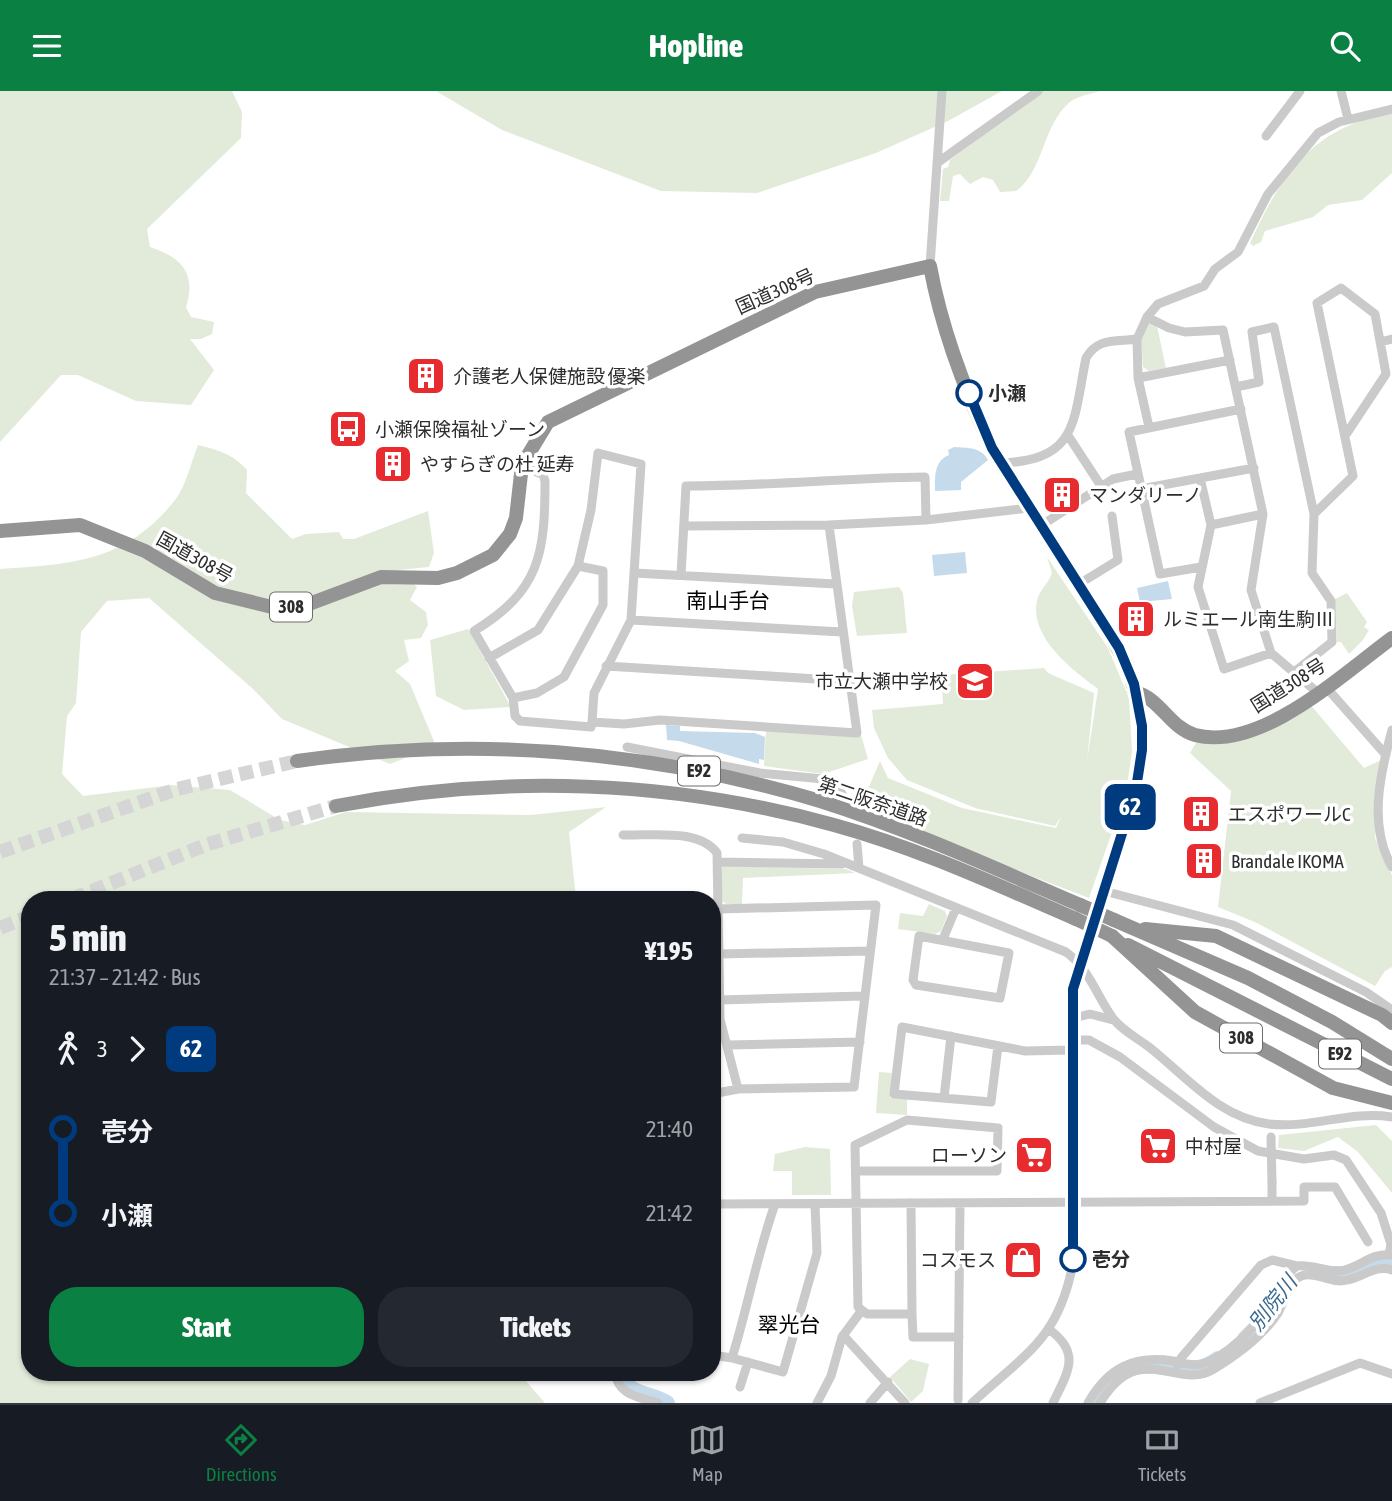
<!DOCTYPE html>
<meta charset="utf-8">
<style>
body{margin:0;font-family:"Asap Condensed","Noto Sans JP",sans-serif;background:#242831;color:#f1f3f6;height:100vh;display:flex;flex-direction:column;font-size:26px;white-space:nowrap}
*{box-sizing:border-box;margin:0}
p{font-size:23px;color:#9ea1a6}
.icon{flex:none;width:38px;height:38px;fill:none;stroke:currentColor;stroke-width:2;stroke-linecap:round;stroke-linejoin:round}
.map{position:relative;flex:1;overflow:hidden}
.drawer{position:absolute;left:21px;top:800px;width:700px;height:490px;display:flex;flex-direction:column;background:#171b24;border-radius:28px;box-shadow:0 2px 5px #0004}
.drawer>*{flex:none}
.badge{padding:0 14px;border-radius:10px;font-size:24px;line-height:46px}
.map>.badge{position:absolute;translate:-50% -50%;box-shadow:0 0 0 4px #fff}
.legs{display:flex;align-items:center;gap:10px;height:77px;padding:0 28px;font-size:23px}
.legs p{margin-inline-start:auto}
.headline{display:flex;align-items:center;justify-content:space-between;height:119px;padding:0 28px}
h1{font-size:38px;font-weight:800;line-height:52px}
.action{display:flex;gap:14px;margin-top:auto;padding:14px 28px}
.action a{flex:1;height:80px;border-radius:28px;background:#0b8043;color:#fff;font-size:28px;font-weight:800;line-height:80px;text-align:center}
.action a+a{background:#242831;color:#f1f3f6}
ul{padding:0 28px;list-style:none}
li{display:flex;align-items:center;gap:24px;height:84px;font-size:26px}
li i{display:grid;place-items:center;width:10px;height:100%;margin:0 9px;background:currentColor}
li i::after{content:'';width:18px;height:18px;margin:-9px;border:5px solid;border-radius:50%;background:#171b24}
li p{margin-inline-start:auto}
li:first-child i{background:linear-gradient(#0000 50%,currentColor 0)}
li:last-child i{background:linear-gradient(currentColor 50%,#0000 0)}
header{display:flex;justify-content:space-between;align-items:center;height:91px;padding:0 28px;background:#0b8043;color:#fff;font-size:32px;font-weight:800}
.dock{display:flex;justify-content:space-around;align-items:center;height:98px;border-top:2px solid #363941;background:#171b24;font-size:19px;color:#9ea1a6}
.dock a{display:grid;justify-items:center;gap:4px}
.dock .on{color:#0b8043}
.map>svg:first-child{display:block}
.green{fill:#e2ebda}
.water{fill:#c5dbec}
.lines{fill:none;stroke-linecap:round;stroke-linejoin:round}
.river{stroke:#c5dbec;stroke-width:16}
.highway-tunnel{stroke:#d5d5d5;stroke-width:14;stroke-dasharray:14 7;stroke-linecap:butt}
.minor{stroke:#cacaca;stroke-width:9}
.highway{stroke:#949494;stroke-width:14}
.minor-bridge{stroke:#cacaca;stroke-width:9}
.highway-bridge{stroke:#949494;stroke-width:14}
.line-1-casing{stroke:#fff;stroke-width:16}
.line-1{stroke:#003b80;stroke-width:10}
.stop-1-dot{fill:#fff;stroke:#003b80;stroke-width:3.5}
.labels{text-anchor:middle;stroke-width:7;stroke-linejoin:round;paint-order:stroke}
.shield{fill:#fff;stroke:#6c6c6c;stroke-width:2}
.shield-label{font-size:18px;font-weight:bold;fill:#2d2d2d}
.street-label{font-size:19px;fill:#2d2d2d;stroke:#fff}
.poi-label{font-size:19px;fill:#2d2d2d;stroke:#fff;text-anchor:start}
.stop-label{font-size:19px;font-weight:bold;fill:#2d2d2d;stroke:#fff;text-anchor:start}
.neighbourhood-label{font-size:21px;fill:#000;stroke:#fff}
.water-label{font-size:21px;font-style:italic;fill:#3a6a90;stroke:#fff}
</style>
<header><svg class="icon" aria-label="menu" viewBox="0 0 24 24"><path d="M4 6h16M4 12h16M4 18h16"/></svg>Hopline<svg class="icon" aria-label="search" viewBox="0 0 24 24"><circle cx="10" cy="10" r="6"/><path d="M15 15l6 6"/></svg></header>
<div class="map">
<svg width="1392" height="1312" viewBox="0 0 1392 1312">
<rect width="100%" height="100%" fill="#fff"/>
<!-- green -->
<path class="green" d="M0,0H232L242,21L241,47L147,138L150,156C181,166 197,182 186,216L191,226L214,231L212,243L201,248H190L214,279L191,314L136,310L78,284H61L0,351Z
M436,0H1002L948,30L876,62L757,102L661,100L502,39Z
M1042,0H1100C1091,3 1076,5 1069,12C1042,35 1044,80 1016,100L1000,101L993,89L983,86L970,93L960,83L953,85L949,110H940L943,78L948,76L950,69Z
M1392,21V82L1362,109L1328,114L1313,126L1265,140L1261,151L1253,155L1250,152C1282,82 1312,37 1392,21Z
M1152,231L1157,235L1166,277L1149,280L1143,276L1141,247L1146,233Z
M198,354C218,359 233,363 247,379L246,402L292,448L306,443L339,441L343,448H354L428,420L434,462L429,476L398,479L417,496L410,509L426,521L428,534L421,547L404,549L409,570L395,580L410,593L436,655L390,673L282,628L253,598L149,507L107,510L81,541L76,612L67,625L62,683L83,705L171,694L230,699L280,729L305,734L346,721L531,724L606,716L569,741L576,808H30V1281H518L545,1312H0V478C72,473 126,471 175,409C186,395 191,371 198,354Z
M1047,466L1108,557L1129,607L1132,661L1126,701L1089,807L859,719L880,670L888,687L962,717L1056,737L1061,726L1055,735L975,717L907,689L888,667L874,637L872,619L943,613L941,584L1044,577L1048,582L1094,602L1087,670L1098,598C1072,579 1026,544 1038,506C1041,498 1049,491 1052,482Z
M899,496L903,502L907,542L857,545L852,515L854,501Z
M1347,502L1367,531L1364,536L1369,539L1363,549L1349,563L1341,551H1337L1335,508Z
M468,538L511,616L464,619L436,605L430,549Z
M1309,612L1364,677L1381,669L1377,693L1375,747L1392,784V876L1385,880L1375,895L1257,832L1218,816L1231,700L1190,662L1197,650L1210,652Z
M766,639L861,644L868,668L823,683L764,675Z
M723,775L846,778L855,782L743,787L742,813H726L721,809L720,780Z
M929,813L945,820L947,825L941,840L935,843L898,838L900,822L923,825Z
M879,981L892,982L890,1007L907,1008V1024L876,1022Z
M1376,1034L1392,1050V1102L1358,1061L1338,1046L1304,1060L1278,1057L1279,1044Z
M805,1056L830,1058L831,1104H792V1080H773L775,1063Z
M910,1268L929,1273L923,1300L911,1311L890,1286Z"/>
<!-- water -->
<path class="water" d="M954,356C969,357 981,356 988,369L961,391V399L935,400C935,385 934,370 949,364L948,359Z
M965,461L967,482L934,485L932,464Z
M1168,490L1172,508L1140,511L1137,497Z
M666,634L680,635V640L755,642L765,646L764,669L759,668V673L679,650L667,649Z"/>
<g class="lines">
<!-- river -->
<path class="river" d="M1326,1183H1352L1376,1169L1392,1170
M1245,1248L1269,1224L1281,1200
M619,1281C629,1306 647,1300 667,1312
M1093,1312C1134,1240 1176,1300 1218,1268"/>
<!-- highway-tunnel -->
<path class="highway-tunnel" d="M0,761L177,698L297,670
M72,808L208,753L336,715
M0,837L30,825"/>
<!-- minor -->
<path class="minor" d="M1341,0L1348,28
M1266,45L1300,0
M937,72L1038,0
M930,175L942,0
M1147,226L1169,237L1185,241L1223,239L1263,423L1251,499L1271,562L1317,601
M1380,251L1392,248
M1138,287L1230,269
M1236,296L1259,291L1252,241L1274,236L1314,423L1312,482L1331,510L1332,551L1293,582
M1149,336L1138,287L1137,248L1147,226L1158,213L1204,195L1215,178L1238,161L1268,103L1318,42L1339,31L1392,18
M1069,346L1101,395
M1001,372C1079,369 1073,330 1086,267C1098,246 1116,251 1137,248
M522,374L543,384L545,390C545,463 540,500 474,540L513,607L537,602L564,586L603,514V480L578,475
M1200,387L1211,434
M1141,398L1254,377
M1263,423L1211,434L1198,496L1224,578L1271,562
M1314,423L1353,385L1317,212L1341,197L1375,223L1386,283L1345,345
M1042,434L1113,388L1137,383
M684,435L829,434L926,429L1029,417
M1201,476L1160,483L1129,341L1241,318
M634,482L835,493
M681,484L686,395C766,395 845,387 925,386L926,429
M1079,493L1118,469L1112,425
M631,529L842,541
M1263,536L1291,527
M489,567L538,539L578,475L591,419L598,362L641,373L631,529L594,602L592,631L624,633L660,629L857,642L829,434
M606,575L849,590
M1325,595L1386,664
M513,607L515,625L520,630L591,636L592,631
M1392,639C1380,683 1368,735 1392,776
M627,656L760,682L834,689L849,715
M623,744C651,745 699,737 717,762L720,928L738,998
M742,747L783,751L824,763L1066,861C1089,878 1096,903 1112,926C1120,938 1137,947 1149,956C1187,986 1218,1026 1269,1033C1311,1038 1350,1019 1392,1026
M857,753L859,777
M717,771L842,773
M1104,800L1233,834L1366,901L1392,919
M919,845L1009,862L1000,907L916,894L913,889Z
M943,848L956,817
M719,863L870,860
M720,909L863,905
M1072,935L1078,926L1090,923L1113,929
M1072,949H1089L1120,966L1214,1036L1258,1060L1304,1068L1334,1064L1346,1069L1381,1122L1391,1153L1389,1164
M728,954L860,951
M998,955L991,1011L894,1003L902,936L1025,960L1071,959
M712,1003L738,998L854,996L876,814L718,818
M944,1007L951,945
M856,1080H997L998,1037L907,1029L855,1054L858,1216L867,1223H912L911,1112
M1272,1091V1109
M712,1113L1304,1110V1096H1335L1368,1151
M775,1113C757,1164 748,1215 732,1267L783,1281L817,1162L815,1114
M912,1223L913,1246H959
M1050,1239C1082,1263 1067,1282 1053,1312
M843,1244L905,1312
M712,1264L732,1267
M1177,1275L1181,1267L1261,1174L1272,1169L1297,1175
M615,1281C618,1305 639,1306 658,1312
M670,1285V1281
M740,1296L748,1271
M958,1309L960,1112
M817,1312L831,1285L842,1246L862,1219
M870,1312L888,1291
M972,1312C1025,1263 1059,1248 1073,1172L1074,898L1140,679L1142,635L1135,601
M1088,1312C1108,1277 1134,1264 1173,1270C1184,1272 1195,1276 1205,1272C1228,1264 1253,1238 1267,1219C1277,1204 1281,1186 1297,1175C1312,1173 1326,1181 1340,1180C1360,1177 1371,1161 1392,1164
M1100,1312C1140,1246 1178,1301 1214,1278C1237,1264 1263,1245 1278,1222C1285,1210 1289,1186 1305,1184C1319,1182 1332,1193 1347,1189C1363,1186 1376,1173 1392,1179
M1260,1312L1360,1272L1392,1283"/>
<!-- highway -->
<path class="highway" d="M0,440L80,434L145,460L215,502L276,517L309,513L381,486L438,487L457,482L493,464L510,443L516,427L522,374L548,331L815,201L930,175C941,235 966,302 992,357L1109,542L1127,574L1135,601C1160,607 1170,637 1195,644C1260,661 1343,583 1392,547
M297,670C473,645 649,659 820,710C909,738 994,777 1080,814
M336,715C501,683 672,689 834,734C918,757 997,794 1076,828
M1114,829L1248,887L1332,931L1392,968
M1145,838L1216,845L1382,924L1392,932
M1112,845L1195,921L1333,997L1392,1012
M1128,854L1392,988"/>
<!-- minor-bridge -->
<path class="minor-bridge" d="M1271,1046L1272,1091"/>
<!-- highway-bridge -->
<path class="highway-bridge" d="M1080,814L1114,829
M1076,828L1112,845"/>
</g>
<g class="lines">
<defs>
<path id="line-1" d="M969,302L992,357L1119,557L1134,593L1142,635V659L1136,698L1073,898V1168"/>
</defs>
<!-- line-1 casing -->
<use href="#line-1" class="line-1-casing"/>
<!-- line-1 -->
<use href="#line-1" class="line-1"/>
</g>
<!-- icons -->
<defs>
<symbol id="building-square" viewBox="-11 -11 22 22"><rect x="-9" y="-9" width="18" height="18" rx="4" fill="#e82b2f" stroke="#fff"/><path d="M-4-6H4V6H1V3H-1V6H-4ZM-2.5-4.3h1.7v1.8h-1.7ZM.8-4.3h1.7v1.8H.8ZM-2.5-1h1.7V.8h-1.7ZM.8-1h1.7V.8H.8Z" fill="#fff"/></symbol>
<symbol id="bus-square" viewBox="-11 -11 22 22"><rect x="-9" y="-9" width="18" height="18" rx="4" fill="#e82b2f" stroke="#fff"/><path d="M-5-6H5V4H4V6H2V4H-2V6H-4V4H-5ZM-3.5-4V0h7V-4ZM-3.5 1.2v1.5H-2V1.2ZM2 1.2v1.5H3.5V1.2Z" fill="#fff"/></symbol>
<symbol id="school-square" viewBox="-11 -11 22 22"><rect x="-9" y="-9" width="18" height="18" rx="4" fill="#e82b2f" stroke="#fff"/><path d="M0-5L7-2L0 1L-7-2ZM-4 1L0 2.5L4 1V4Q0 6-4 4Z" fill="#fff"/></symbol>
<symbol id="supermarket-square" viewBox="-11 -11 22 22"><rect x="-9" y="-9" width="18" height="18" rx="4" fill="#e82b2f" stroke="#fff"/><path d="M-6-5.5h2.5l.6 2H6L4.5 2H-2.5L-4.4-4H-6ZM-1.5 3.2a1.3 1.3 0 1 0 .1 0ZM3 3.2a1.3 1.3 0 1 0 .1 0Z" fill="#fff"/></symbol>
<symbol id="shop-square" viewBox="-11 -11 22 22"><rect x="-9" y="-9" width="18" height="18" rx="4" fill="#e82b2f" stroke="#fff"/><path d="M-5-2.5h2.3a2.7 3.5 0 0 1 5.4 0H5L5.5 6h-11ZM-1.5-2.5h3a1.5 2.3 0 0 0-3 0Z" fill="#fff"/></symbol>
</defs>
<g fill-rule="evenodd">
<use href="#building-square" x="404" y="263" width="44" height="44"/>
<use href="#bus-square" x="326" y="316" width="44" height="44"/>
<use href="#building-square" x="371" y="351" width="44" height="44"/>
<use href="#building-square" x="1040" y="382" width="44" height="44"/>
<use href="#building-square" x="1114" y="506" width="44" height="44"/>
<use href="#school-square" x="953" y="568" width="44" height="44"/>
<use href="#building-square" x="1179" y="701" width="44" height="44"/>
<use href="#building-square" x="1182" y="748" width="44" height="44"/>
<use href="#supermarket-square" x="1136" y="1033" width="44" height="44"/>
<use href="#supermarket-square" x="1012" y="1042" width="44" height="44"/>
<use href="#shop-square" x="1001" y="1147" width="44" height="44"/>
</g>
<!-- markers -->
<g class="stop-1-dot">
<circle cx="969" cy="302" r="12"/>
<circle cx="1073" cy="1168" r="12"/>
</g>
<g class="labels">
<!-- shield labels -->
<g class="shield">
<rect x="270" y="501.5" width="42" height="29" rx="5"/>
<rect x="678" y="665.5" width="42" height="29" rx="5"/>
<rect x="1220" y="932.5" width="42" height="29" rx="5"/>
<rect x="1319" y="948.5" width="42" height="29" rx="5"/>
</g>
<g class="shield-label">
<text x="291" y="522">308</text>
<text x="699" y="686">E92</text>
<text x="1241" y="953">308</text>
<text x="1340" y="969">E92</text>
</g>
<!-- street labels -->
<g class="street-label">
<text transform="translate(775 200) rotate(-24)" y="7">国道308号</text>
<text transform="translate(195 466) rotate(29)" y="7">国道308号</text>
<text transform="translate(1288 594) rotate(-32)" y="7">国道308号</text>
<text transform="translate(873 710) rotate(19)" y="7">第二阪奈道路</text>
</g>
<!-- poi labels -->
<g class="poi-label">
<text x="453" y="292">介護老人保健施設 優楽</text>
<text x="375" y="345">小瀬保険福祉ゾーン</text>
<text x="420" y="380">やすらぎの杜 延寿</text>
<text x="1089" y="411">マンダリーノ</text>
<text x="1163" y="535">ルミエール南生駒Ⅲ</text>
<text x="948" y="597" text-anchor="end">市立大瀬中学校</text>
<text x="1228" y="730">エスポワールC</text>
<text x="1231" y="777">Brandale IKOMA</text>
<text x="1185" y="1062">中村屋</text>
<text x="1007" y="1071" text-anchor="end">ローソン</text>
<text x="996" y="1176" text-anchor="end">コスモス</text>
</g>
<!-- stop labels -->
<g class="stop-label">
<text x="988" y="309">小瀬</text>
<text x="1092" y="1175">壱分</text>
</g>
<!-- neighbourhood labels -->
<g class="neighbourhood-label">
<text x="728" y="517">南山手台</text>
<text x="789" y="1241">翠光台</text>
</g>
<!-- water labels -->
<g class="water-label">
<text transform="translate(1273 1212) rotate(-52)" y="7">別院川</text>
</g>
</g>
</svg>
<b class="badge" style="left:1130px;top:716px;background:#003b80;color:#fff">62</b>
<section class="drawer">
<div class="headline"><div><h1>5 min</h1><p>21:37 – 21:42 · Bus</p></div><b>¥195</b></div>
<div class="legs"><svg class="icon" aria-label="walk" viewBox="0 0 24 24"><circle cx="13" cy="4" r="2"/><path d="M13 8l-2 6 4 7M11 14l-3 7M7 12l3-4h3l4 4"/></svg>3<svg class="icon" aria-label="forward" viewBox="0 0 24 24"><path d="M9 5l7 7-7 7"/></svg><b class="badge" style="background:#003b80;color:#fff">62</b></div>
<ul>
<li><i style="color:#003b80"></i><b>壱分</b><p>21:40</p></li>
<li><i style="color:#003b80"></i><b>小瀬</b><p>21:42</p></li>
</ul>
<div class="action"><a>Start</a><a>Tickets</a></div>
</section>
</div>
<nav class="dock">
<a class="on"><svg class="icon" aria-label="directions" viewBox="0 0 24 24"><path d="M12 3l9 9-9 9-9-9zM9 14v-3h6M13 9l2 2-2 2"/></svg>Directions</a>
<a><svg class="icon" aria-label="map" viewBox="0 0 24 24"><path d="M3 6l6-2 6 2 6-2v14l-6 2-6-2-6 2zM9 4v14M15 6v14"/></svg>Map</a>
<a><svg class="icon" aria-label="tickets" viewBox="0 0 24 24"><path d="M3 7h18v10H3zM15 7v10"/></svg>Tickets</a>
</nav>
